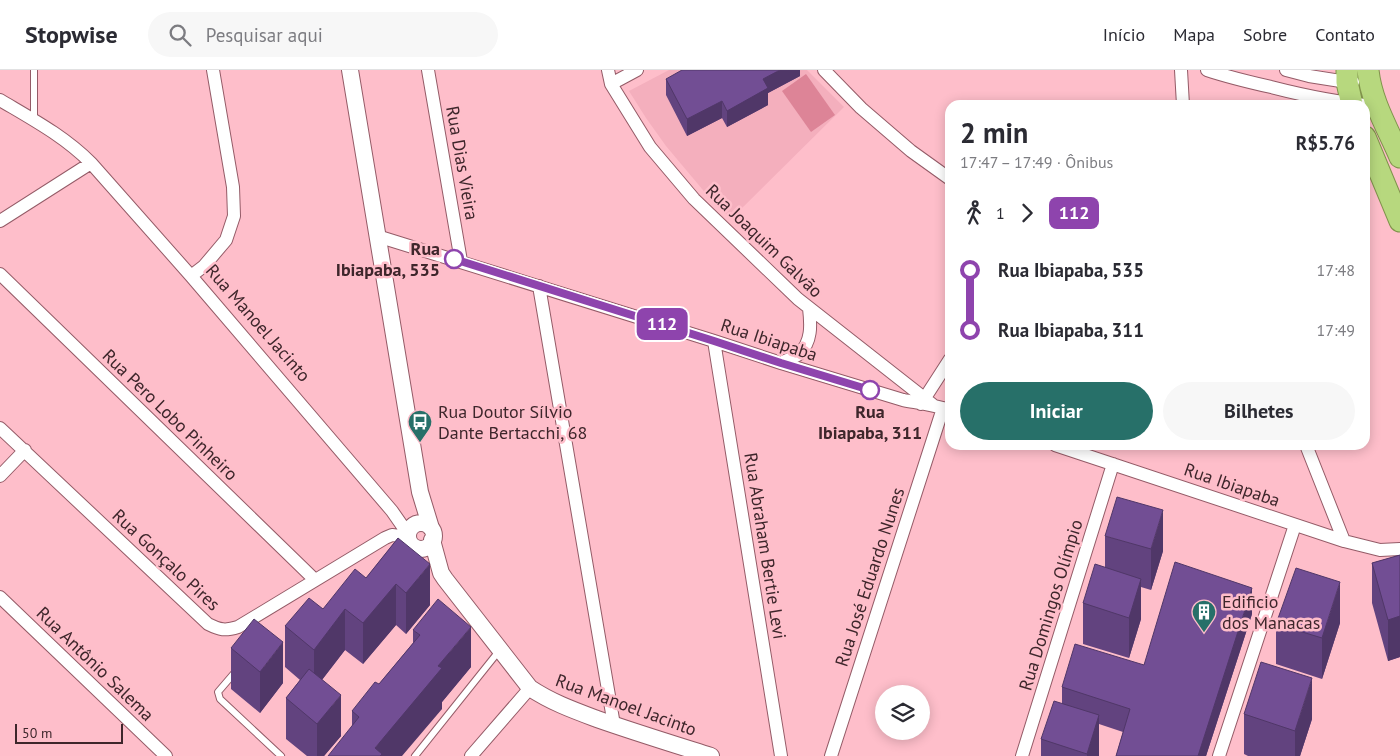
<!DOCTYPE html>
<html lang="pt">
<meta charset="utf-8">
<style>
body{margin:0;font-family:"PT Sans",sans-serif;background:#f7f7f7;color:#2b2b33;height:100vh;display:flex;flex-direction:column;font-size:19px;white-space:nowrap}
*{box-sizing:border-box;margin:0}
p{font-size:16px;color:#7c7c81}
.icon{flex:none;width:28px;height:28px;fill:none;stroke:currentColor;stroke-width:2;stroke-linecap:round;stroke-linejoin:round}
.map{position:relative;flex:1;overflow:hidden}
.sheet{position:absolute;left:945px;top:30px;width:425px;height:350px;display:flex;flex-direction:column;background:#fff;border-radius:15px;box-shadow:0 2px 12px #0003}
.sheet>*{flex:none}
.badge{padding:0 10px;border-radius:8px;font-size:18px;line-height:32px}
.controls{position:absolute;left:875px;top:615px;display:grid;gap:10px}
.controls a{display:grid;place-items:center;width:55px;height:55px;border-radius:50%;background:#fff;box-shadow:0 2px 12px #0003;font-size:25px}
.scale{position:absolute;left:15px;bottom:12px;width:108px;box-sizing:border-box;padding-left:5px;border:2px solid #3e262b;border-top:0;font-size:14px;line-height:18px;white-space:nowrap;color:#3e262b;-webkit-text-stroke:4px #febeca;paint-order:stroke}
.map>.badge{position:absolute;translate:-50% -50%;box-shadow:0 0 0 2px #fff}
.legs{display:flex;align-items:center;gap:8px;height:55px;padding:0 15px;font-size:16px}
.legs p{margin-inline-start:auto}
.head{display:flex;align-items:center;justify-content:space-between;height:85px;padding:0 15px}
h1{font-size:28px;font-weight:800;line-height:38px}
.button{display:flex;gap:10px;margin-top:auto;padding:10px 15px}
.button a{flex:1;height:58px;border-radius:30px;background:#277069;color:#fff;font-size:20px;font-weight:800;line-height:58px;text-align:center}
.button a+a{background:#f7f7f7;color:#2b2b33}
ul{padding:0 15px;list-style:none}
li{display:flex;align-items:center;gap:18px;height:60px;font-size:19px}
li i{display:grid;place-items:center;width:8px;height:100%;margin:0 6px;background:currentColor}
li i::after{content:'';width:12px;height:12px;margin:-6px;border:4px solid;border-radius:50%;background:#fff}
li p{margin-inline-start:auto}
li:first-child i{background:linear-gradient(#0000 50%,currentColor 0)}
li:last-child i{background:linear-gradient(currentColor 50%,#0000 0)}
header{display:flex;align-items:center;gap:30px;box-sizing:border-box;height:70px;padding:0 25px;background:#fff;border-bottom:1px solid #e1e1e2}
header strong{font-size:24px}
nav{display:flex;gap:28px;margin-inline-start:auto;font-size:18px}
.search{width:350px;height:45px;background:#f7f7f7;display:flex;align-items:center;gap:12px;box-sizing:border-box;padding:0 18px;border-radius:28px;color:#7c7c81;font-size:19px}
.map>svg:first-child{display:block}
.built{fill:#f4afbd}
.green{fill:#dd8497}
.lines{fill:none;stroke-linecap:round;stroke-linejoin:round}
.service-casing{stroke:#945b67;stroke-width:8}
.minor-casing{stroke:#945b67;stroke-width:14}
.tertiary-casing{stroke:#945b67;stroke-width:18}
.trunk-casing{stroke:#81934c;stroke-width:23}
.service{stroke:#fff;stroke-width:6}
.minor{stroke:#fff;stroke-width:12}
.tertiary{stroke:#fff;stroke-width:16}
.trunk{stroke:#b7d87e;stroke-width:21}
.wall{fill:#62437f}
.shaded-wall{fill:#503768}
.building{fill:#724e94;stroke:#503768}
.line-1-casing{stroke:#fff;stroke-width:11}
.line-1{stroke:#8e44ad;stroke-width:8}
.stop-1-dot{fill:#fff;stroke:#8e44ad;stroke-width:2.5}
.labels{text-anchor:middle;stroke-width:5;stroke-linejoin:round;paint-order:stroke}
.street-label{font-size:18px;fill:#3e262b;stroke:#febeca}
.stop-label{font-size:18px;font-weight:bold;fill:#3e262b;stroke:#febeca;text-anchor:end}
.poi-label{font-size:18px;fill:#3e262b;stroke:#febeca;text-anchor:start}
</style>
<header>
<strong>Stopwise</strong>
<div class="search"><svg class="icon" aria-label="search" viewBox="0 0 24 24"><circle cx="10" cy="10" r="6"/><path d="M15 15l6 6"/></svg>Pesquisar aqui</div>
<nav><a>Início</a><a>Mapa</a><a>Sobre</a><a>Contato</a></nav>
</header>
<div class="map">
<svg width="1400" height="686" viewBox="0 0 1400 686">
<rect width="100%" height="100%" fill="#febeca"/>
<!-- built -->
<path class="built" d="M669,0H807L844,37L731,149L713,132L666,76L646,48L629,21Z"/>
<!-- green -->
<path class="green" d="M806,4L835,45L811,62L782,21Z"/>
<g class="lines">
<defs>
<path id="service" d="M34,50V0
M236,601L218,622L220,629L281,686
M415,686L499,581"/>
<path id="minor" d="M428,0L461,191
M608,0L611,14L650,77L694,129L798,229L933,335
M824,0L861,38L911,81L950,109
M1181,0L1183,35
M1207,0C1228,7 1249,12 1271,17C1306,26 1341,33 1377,36
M1286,0L1309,6L1347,12H1353
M611,14L637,0
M0,30C32,49 64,66 91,93L191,206L392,441L408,464
M0,151L91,93
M377,166L714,271L781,293L903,330C919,333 935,335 950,340
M0,204L315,510
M191,206L204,196L226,170L234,146L233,117L213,0
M539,216L614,655
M714,271L781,686
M781,293C786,290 794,288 799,284C812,272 811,255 809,238
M921,334L950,289
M0,358L208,554C220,560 225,561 238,557L385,468L392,465L408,467
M1055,375L1344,471L1380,480L1400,479
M1306,375L1344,471
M0,406L25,380
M0,527L166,686
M471,686L530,618
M831,686L943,338
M1022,686L1113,394
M1219,686L1295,455"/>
<path id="tertiary" d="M350,0L420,422L431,458
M408 466a13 13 0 1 1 26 0a13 13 0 1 1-26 0Z
M432,470L441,503L445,509L530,618C551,632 573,640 597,649C634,662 673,674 711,686"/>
<path id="trunk" d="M1347,0V12L1352,35
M1368,0C1371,31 1388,59 1400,87
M1365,67L1400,151"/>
</defs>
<!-- service casing -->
<use href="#service" class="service-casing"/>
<!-- minor casing -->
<use href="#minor" class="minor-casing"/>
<!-- tertiary casing -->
<use href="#tertiary" class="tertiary-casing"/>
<!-- trunk casing -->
<use href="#trunk" class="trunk-casing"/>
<!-- service -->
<use href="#service" class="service"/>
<!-- minor -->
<use href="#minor" class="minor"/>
<!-- tertiary -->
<use href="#tertiary" class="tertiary"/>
<!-- trunk -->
<use href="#trunk" class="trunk"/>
</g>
<!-- wall -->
<path class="wall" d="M800,0V6L768,23V35L727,57L722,48L687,66L666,25V9Z
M1105,466L1163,481L1151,520L1141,517V549L1129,588L1083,574V533L1105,497Z
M398,468L430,535L406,564L396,555L363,594L345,580L322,610L341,666L324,686H307L286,669V628L300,610L285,597V556L323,539L366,508Z
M1400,485V587L1388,591L1372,533V493Z
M1252,544L1206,686H1116L1123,662L1099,654V686H1041V669L1062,634V617L1144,595Z
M1340,553L1322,609L1276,594V554Z
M413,560L471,597L442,632V639L352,656V641L379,614L413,573Z
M231,578L283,613L260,643L231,619Z
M1244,644L1312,649L1300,686H1248L1244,684Z"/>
<!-- shaded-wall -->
<path class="shaded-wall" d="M780,0H800V6L768,23V35L727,57V41L763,9Z
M722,31V48L687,66V49Z
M1163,440V481L1151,520V479Z
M430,494V535L406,564V523Z
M1141,509V549L1129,588V548Z
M1340,512V553L1322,609V568Z
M396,514V555L363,594V553Z
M1252,518V544L1206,686H1198Z
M345,539V580L314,620V580Z
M1400,546V587L1388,591V550Z
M471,557V597L442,632V639L402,686H375V678L438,596Z
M283,572V613L260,643V602Z
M1312,608V649L1300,686H1295V661Z
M341,625V666L324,686H317V654Z
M1099,645V686H1087V684Z"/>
<!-- building -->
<path class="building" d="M682,0H780L763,9L768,18L727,41L722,31L687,49L666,9Z
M1117,427L1163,440L1151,479L1105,466Z
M398,468L430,494L406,523L396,514L363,553L345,539L314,580L285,556L309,528L323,539L355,499L366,508Z
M1400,485V546L1388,550L1372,493Z
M1175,492L1252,518L1198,686H1116L1130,639L1062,617L1075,574L1144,595Z
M1095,494L1141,509L1129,548L1083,533Z
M1296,498L1340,512L1322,568L1276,554Z
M438,529L471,557L438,596L442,598L375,678L382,684L380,686H328L359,647L352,641L375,612L379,614L420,565L413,560Z
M254,549L283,572L260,602L231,578Z
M1261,592L1312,608L1295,661L1244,644Z
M309,599L341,625L317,654L286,628Z
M1054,631L1099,645L1087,684L1041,669Z"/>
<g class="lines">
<defs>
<path id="line-1" d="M454,189L714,271L781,293L870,320"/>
</defs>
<!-- line-1 casing -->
<use href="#line-1" class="line-1-casing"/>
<!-- line-1 -->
<use href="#line-1" class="line-1"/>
</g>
<!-- icons -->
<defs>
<symbol id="bus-pin" viewBox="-11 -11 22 30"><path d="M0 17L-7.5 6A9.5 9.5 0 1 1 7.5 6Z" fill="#277069" stroke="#febeca"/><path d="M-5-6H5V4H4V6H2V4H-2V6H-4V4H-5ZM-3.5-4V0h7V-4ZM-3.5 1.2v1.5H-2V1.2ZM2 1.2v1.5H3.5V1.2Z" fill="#fff"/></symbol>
<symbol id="building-pin" viewBox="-11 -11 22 30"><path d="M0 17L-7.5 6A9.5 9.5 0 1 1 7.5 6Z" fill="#277069" stroke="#febeca"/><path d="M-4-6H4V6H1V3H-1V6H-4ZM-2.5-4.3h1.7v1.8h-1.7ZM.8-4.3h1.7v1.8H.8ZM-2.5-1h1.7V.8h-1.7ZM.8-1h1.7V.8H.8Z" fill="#fff"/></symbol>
</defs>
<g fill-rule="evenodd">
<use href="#bus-pin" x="406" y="338" width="28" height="38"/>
<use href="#building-pin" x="1190" y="528" width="28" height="38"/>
</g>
<!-- markers -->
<g class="stop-1-dot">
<circle cx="454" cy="189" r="9"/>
<circle cx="870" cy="320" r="9"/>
</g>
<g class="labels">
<!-- street labels -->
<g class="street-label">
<text transform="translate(462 93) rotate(80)" y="6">Rua Dias Vieira</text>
<text transform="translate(764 171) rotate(44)" y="6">Rua Joaquim Galvão</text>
<text transform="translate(258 253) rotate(49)" y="6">Rua Manoel Jacinto</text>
<text transform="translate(769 270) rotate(18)" y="6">Rua Ibiapaba</text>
<text transform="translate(170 345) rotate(44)" y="6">Rua Pero Lobo Pinheiro</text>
<text transform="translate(1232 415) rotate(19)" y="6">Rua Ibiapaba</text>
<text transform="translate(765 476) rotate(81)" y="6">Rua Abraham Bertie Levi</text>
<text transform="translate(166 490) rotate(43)" y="6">Rua Gonçalo Pires</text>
<text transform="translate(870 507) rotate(-72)" y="6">Rua José Eduardo Nunes</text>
<text transform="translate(1051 535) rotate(-73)" y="6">Rua Domingos Olímpio</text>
<text transform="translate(95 594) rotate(44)" y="6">Rua Antônio Salema</text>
<text transform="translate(626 635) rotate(20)" y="6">Rua Manoel Jacinto</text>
</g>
<!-- stop labels -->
<g class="stop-label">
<text x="440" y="185">Rua<tspan x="440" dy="21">Ibiapaba, 535</tspan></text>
<text x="870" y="348" text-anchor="middle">Rua<tspan x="870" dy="21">Ibiapaba, 311</tspan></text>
</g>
<!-- poi labels -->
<g class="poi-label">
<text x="438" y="348">Rua Doutor Sílvio<tspan x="438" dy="21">Dante Bertacchi, 68</tspan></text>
<text x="1222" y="538">Edificio<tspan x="1222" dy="21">dos Manacas</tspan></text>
</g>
</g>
</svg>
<div class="controls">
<a><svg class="icon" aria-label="layers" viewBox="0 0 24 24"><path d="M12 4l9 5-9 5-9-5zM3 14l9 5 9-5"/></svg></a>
</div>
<div class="scale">50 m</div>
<b class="badge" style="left:662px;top:254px;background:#8e44ad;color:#fff">112</b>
<section class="sheet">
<div class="head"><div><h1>2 min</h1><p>17:47 – 17:49 · Ônibus</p></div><b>R$5.76</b></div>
<div class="legs"><svg class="icon" aria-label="walk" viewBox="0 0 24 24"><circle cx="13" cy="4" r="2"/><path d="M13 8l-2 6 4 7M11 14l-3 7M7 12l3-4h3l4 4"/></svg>1<svg class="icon" aria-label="forward" viewBox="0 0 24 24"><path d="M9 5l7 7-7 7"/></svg><b class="badge" style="background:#8e44ad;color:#fff">112</b></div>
<ul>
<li><i style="color:#8e44ad"></i><b>Rua Ibiapaba, 535</b><p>17:48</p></li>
<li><i style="color:#8e44ad"></i><b>Rua Ibiapaba, 311</b><p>17:49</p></li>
</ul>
<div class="button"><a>Iniciar</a><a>Bilhetes</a></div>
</section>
</div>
